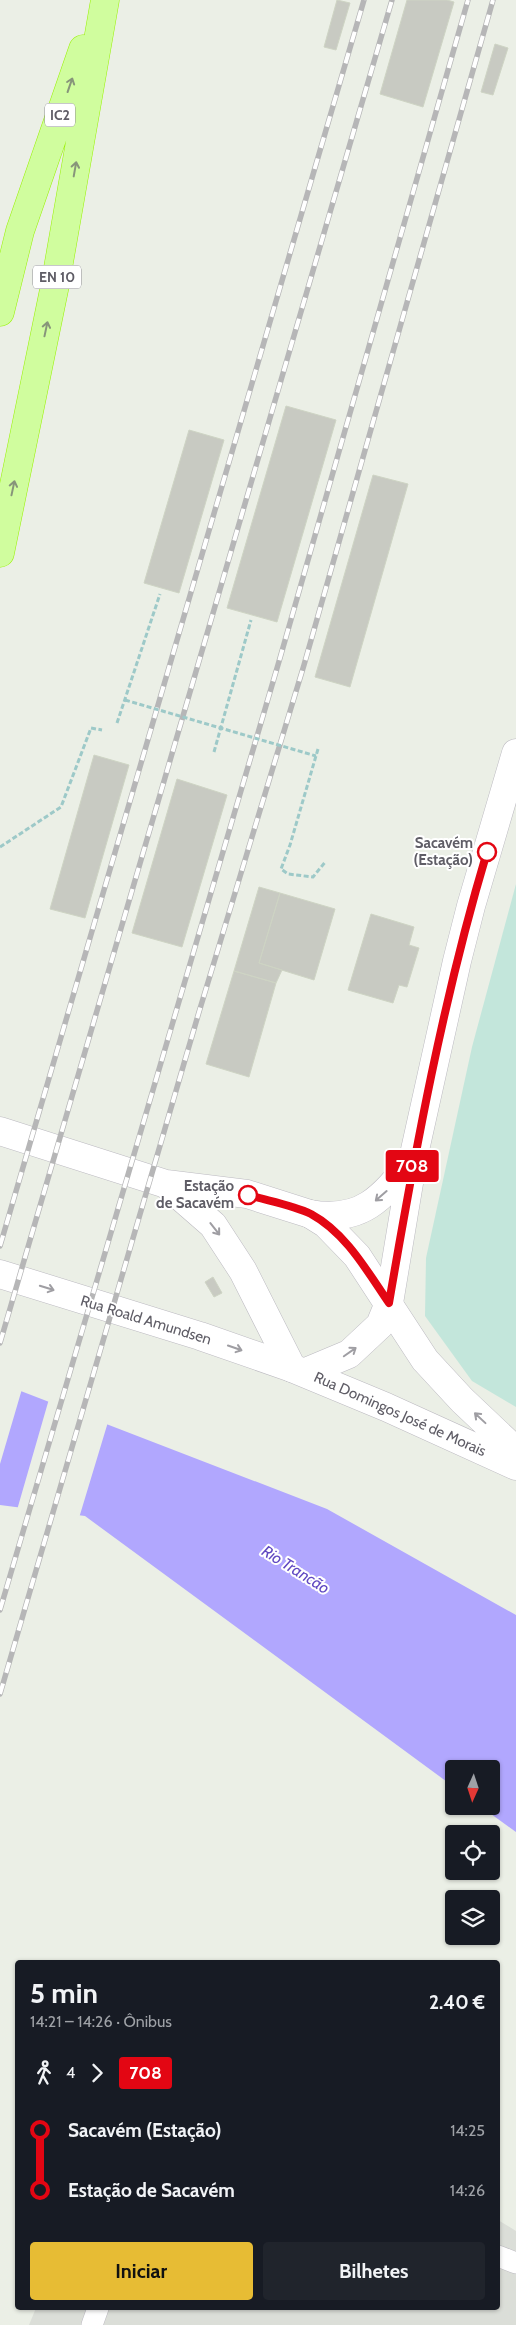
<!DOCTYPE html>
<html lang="pt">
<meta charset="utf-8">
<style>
body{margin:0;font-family:Cabin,sans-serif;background:#20242c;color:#f1f3f6;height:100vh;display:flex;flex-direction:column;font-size:19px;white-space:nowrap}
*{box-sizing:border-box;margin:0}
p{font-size:16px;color:#9ea1a6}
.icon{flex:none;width:28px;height:28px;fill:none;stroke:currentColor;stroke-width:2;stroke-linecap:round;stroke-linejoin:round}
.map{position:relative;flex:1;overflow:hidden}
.sheet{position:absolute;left:15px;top:1960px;width:485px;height:350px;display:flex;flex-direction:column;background:#171b24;border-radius:5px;box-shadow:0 1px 4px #0004}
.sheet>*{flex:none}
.badge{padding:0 10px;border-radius:4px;font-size:18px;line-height:32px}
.needle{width:32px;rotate:183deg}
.fabs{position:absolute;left:445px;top:1760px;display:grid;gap:10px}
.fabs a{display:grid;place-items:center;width:55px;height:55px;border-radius:5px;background:#171b24;box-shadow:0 1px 4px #0004;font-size:25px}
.map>.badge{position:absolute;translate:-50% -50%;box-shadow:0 0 0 2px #fff}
.legs{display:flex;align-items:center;gap:8px;height:55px;padding:0 15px;font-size:16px}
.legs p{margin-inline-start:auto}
.overview{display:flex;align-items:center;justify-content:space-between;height:85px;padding:0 15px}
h1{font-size:28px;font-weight:700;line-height:38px}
.button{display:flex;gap:10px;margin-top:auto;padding:10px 15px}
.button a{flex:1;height:58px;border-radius:5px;background:#e7bc34;color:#111;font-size:20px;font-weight:700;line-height:58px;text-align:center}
.button a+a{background:#20242c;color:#f1f3f6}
ul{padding:0 15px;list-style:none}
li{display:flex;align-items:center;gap:18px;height:60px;font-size:19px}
li i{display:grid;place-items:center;width:8px;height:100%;margin:0 6px;background:currentColor}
li i::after{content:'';width:12px;height:12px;margin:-6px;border:4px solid;border-radius:50%;background:#171b24}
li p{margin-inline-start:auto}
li:first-child i{background:linear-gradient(#0000 50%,currentColor 0)}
li:last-child i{background:linear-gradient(currentColor 50%,#0000 0)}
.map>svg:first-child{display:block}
.industrial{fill:#dbded8}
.green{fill:#c3e6db}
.water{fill:#b1a7fe}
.pier{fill:#ebefe6}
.building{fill:#c8cac2;stroke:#ced4c4}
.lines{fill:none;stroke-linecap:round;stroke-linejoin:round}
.service-casing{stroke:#bcbac1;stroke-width:22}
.minor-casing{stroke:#bcbac1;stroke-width:29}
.tertiary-casing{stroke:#bcbac1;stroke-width:29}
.trunk-casing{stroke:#99f203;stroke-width:29}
.path{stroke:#9dc9c8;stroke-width:3;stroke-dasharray:5 2.5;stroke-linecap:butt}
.service{stroke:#fff;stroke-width:21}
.minor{stroke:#fff;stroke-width:28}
.tertiary{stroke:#fff;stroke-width:28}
.trunk{stroke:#d0fd9e;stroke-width:28}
.rail-casing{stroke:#b6b6b7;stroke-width:5.5}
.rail{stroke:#fff;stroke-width:4;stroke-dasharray:11;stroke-linecap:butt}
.path-bridge{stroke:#9dc9c8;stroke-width:3;stroke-dasharray:5 2.5;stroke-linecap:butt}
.oneway{stroke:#87957a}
.oneway2{stroke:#9f9ea3}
.line-1-casing{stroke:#fff;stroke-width:11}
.line-1{stroke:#e30613;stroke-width:8}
.stop-1-dot{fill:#fff;stroke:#e30613;stroke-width:2.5}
.labels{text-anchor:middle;stroke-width:4;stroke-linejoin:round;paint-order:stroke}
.shield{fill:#fff;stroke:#8f8e94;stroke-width:1}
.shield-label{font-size:14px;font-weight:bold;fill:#5f5d66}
.stop-label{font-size:15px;font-weight:bold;fill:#5f5d66;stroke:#fff;text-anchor:end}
.street-label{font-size:15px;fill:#5f5d66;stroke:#fff}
.water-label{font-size:16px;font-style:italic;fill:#6049c2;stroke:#fff}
</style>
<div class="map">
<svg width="516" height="2325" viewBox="0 0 516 2325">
<rect width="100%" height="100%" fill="#ebefe6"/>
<!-- industrial -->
<path class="industrial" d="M498,2220L516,2231V2325H29L36,2308H498Z"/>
<!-- green -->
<path class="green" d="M516,884V1407L472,1381L425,1316L426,1258L472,1047Z"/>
<!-- water -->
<path class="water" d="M0,1383L327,1509L516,1615V1832L480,1806H491V1769H454V1787L85,1516L0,1505Z"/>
<!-- pier -->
<path class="pier" d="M0,1381L22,1389L0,1464Z
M49,1399L108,1422L79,1518L17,1510Z"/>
<!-- building -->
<path class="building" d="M337,0L350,3L336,50L324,47Z
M407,0H447L454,2L423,107L380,94Z
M495,44L508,48L493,95L481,92Z
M286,406L336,420L277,622L227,608Z
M189,430L224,440L179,593L144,583Z
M373,475L408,484L350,687L315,677Z
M94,755L129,765L85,918L50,909Z
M177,779L227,795L182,947L132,933Z
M259,887L280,893L259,963L282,970L276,983L234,971Z
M280,893L335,909L314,980L259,963Z
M371,914L414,927L409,945L419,948L407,987L399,985L393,1003L348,990Z
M234,971L276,983L249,1077L206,1064Z
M213,1277L222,1293L214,1297L205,1282Z"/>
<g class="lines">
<defs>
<path id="service" d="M498,2256L516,2263
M92,2325L98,2308"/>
<path id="minor" d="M310,1214C362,1223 382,1198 412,1161
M0,1274L200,1336L292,1368
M389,1303L413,1159L457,961L471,906L516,753"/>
<path id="tertiary" d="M0,1131L166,1184L247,1194L310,1214L326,1224L357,1256L425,1360L462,1400L516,1451
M166,1184L213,1225L243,1271L292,1368L386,1407L516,1466
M306,1372L349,1354L380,1325L389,1303"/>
<path id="trunk" d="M0,312L20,231L83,49
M0,553L55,285L105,0"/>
</defs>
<!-- service casing -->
<use href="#service" class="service-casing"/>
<!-- minor casing -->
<use href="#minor" class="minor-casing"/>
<!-- tertiary casing -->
<use href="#tertiary" class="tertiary-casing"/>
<!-- trunk casing -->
<use href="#trunk" class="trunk-casing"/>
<!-- path -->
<path class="path" d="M117,723L160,594
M318,749L290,845L281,869L288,874L313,877L326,861
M214,752L251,620
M0,847L61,807L91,728L102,730"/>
<!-- service -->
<use href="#service" class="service"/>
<!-- minor -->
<use href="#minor" class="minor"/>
<!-- tertiary -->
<use href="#tertiary" class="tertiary"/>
<!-- trunk -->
<use href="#trunk" class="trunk"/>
<defs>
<path id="rail" d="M0,1246L364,0
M0,1343L392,0
M0,1610L280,658L468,0
M0,1694L199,1012L304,665L493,0"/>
</defs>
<!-- rail casing -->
<use href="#rail" class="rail-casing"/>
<!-- rail -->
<use href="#rail" class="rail"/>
<!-- path-bridge -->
<path class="path-bridge" d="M125,700L316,756"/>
</g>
<!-- one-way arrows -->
<defs><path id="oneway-shaft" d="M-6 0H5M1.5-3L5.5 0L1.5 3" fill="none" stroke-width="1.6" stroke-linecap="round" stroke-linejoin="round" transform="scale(1.25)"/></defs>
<g class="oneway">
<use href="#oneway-shaft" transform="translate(70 85) rotate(-71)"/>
<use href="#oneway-shaft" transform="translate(75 169) rotate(-80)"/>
<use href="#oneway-shaft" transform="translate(46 329) rotate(-78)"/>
<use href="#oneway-shaft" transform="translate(13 488) rotate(-78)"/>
</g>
<g class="oneway2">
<use href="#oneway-shaft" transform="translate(381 1196) rotate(139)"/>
<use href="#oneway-shaft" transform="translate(215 1229) rotate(52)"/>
<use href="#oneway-shaft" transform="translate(47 1288) rotate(17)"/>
<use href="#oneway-shaft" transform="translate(235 1348) rotate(19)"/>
<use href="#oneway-shaft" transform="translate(350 1352) rotate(-35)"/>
<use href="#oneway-shaft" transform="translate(480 1418) rotate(-137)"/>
</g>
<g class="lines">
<defs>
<path id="line-1" d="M248,1195C268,1201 292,1205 311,1214C346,1233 367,1271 389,1303C415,1151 443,999 487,852"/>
</defs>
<!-- line-1 casing -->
<use href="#line-1" class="line-1-casing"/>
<!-- line-1 -->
<use href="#line-1" class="line-1"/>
</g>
<!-- markers -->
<g class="stop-1-dot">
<circle cx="487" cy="852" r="9"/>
<circle cx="248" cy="1195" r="9"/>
</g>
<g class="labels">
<!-- shield labels -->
<g class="shield">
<rect x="45" y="103.5" width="30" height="23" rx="4"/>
<rect x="33" y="265.5" width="48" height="23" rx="4"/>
</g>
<g class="shield-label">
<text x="60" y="120">IC2</text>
<text x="57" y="282">EN 10</text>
</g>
<!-- stop labels -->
<g class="stop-label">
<text x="473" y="848">Sacavém<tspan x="473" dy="17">(Estação)</tspan></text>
<text x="234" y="1191">Estação<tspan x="234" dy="17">de Sacavém</tspan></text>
</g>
<!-- street labels -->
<g class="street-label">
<text transform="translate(146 1320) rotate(17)" y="5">Rua Roald Amundsen</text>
<text transform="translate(400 1414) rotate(24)" y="5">Rua Domingos José de Morais</text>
</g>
<!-- water labels -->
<g class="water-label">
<text transform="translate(296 1569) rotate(32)" y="6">Rio Trancão</text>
</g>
</g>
</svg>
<div class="fabs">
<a><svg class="needle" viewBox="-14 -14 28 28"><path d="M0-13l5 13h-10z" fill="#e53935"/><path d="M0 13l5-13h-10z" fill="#9ea1a6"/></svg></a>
<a><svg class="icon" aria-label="locate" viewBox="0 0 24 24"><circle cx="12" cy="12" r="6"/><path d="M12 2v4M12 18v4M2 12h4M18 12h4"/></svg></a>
<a><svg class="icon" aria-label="layers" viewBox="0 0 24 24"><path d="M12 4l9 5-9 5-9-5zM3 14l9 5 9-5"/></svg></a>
</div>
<b class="badge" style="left:412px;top:1166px;background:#e30613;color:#fff">708</b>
<section class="sheet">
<div class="overview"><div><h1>5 min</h1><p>14:21 – 14:26 · Ônibus</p></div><b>2.40 €</b></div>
<div class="legs"><svg class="icon" aria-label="walk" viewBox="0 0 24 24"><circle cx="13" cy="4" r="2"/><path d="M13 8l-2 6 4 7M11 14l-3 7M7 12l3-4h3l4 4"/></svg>4<svg class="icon" aria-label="forward" viewBox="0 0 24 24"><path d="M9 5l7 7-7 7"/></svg><b class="badge" style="background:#e30613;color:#fff">708</b></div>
<ul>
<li><i style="color:#e30613"></i><b>Sacavém (Estação)</b><p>14:25</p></li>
<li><i style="color:#e30613"></i><b>Estação de Sacavém</b><p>14:26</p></li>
</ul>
<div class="button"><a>Iniciar</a><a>Bilhetes</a></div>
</section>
</div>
